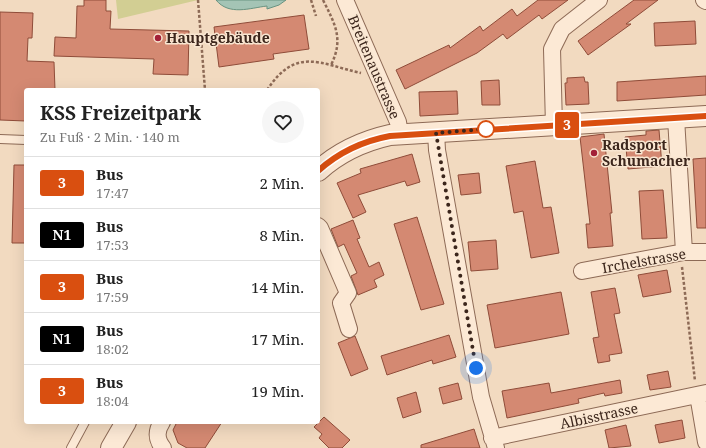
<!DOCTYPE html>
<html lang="de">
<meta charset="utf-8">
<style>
body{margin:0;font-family:"Noto Serif",serif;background:#f6f6f6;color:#222;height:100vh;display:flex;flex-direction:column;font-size:15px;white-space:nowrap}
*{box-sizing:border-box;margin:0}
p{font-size:13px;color:#767676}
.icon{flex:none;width:22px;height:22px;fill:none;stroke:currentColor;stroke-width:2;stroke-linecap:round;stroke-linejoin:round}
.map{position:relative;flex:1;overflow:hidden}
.details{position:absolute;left:24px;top:88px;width:296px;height:336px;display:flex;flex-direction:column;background:#fff;border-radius:4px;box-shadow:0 4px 16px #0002}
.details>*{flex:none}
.badge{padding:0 8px;border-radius:3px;font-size:14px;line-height:26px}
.you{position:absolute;width:20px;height:20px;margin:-10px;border:3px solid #fff;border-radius:50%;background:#1a73e8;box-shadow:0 0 0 6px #1a73e833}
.map>.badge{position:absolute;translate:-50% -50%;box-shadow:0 0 0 2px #fff}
.round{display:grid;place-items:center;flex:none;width:42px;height:42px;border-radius:21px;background:#f6f6f6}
.head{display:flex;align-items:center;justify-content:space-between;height:68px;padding:0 16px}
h1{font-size:19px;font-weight:700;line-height:30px}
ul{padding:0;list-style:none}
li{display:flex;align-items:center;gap:12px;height:52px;padding:0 16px;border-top:1px solid #e0e0e0}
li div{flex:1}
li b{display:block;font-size:15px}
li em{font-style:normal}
li .badge{min-width:44px;font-weight:700;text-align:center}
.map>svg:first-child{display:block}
.green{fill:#d2ce93}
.water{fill:#a4c4b5;stroke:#699381}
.building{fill:#d48972;stroke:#8f4c39}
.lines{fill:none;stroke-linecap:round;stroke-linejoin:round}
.service-casing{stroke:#8d6a56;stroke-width:10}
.minor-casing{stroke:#8d6a56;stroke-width:18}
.tertiary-casing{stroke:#8d6a56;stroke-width:22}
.path{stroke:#8d6a56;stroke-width:2.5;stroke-dasharray:3 2;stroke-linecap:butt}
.service{stroke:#fce9d5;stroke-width:8}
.minor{stroke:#fce9d5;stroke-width:16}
.tertiary{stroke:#fce9d5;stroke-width:20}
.line-casing{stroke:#fff;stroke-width:9}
.line{stroke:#d94f10;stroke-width:6}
.walk{stroke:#3c261c;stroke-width:4;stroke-dasharray:0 7.2}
.poi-dot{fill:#a32038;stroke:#f9e6d1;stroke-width:1.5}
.stop-dot{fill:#fff;stroke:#d94f10;stroke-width:2}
.labels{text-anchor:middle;stroke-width:3;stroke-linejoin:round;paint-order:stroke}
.poi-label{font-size:14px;font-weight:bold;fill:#3c261c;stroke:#f9e6d1;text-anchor:start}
.street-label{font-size:14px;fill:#3c261c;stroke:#f9e6d1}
</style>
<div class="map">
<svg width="706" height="448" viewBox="0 0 706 448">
<rect width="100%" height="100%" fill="#f2dac0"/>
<!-- green -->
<path class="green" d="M116,0H198L118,19Z"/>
<!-- water -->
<path class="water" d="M216,0H286L279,5L267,9V6C250,8 229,16 216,0Z"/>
<!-- building -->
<path class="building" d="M84,0H106V11H111L110,29L189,31L188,75L153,74L154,59L54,56L55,37L76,38L77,6H84Z
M538,0H568L542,19L539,15L507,39L503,34L477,53L405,89L396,70L449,45L450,48L480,26L483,31L512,9L517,16Z
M634,0H658L626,24H631L588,55L578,41Z
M0,12L33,13L32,38H28L27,61L54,62L55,90H26V121L0,120Z
M304,15L309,49L273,54L274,59L219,67L214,27Z
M695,21L696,44L655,46L654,23Z
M706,76V95L617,101V82Z
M584,77L585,82H588L589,104L566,105L565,83H567V78Z
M499,80L500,105H482L481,81Z
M457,91L458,114L420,116L419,92Z
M659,130L662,166L628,169L625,137L646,135V131Z
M604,134L612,213H610L613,246L588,248L586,224H590L580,137Z
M412,154L420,182L407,186L405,181L358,195L366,212L353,218L337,183L361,173L360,169Z
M706,158V228H697L693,159Z
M535,161L543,208L551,207L559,253L531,258L523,211L514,213L506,166Z
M14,165H26V243H12Z
M479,173L481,193L461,195L458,175Z
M663,190L667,238L642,239L639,191Z
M417,217L444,304L421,310L394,224Z
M353,220L360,238L357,239L369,267L379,262L384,275L374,280L377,287L358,295L351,276L357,273L344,244L338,247L331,229Z
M496,240L498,269L471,271L468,242Z
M667,270L671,292L643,297L638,275Z
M615,288L620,313L614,314L622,353L609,355L610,361L598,363L593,338L599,337L591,292Z
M561,292L569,334L495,348L487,305Z
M449,335L456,357L433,364L432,360L387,375L381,356Z
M355,336L368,369L351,376L338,343Z
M668,371L671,387L650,390L647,375Z
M620,380L622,393L605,396L604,393L578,399L579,403L507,418L502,391L549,383L551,393Z
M458,383L462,399L443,404L439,388Z
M416,392L421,412L403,418L397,398Z
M324,417L350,440L342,448H329L319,438L322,434L314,427Z
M682,420L685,438L659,443L655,425Z
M177,422H222L205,448H187L178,443L173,430Z
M626,425L631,446L609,448L605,430Z
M474,429L480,448H421V445Z"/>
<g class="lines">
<defs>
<path id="service" d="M0,139L26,140
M71,448L85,422"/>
<path id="minor" d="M345,0L398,122L400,134
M704,0L706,1
M676,118L684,252
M554,126L552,49L562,29L599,0
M436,133L437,150L481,397L496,448
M318,226L320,228L348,293L341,303L349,329
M582,271L684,252H706
M698,395L706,442
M162,422C156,431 156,439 163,448
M492,438L706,393"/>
<path id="tertiary" d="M318,171C339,152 363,141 390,135L706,116
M111,448L126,422"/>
</defs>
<!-- service casing -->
<use href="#service" class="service-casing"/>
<!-- minor casing -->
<use href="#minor" class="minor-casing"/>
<!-- tertiary casing -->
<use href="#tertiary" class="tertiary-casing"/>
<!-- path -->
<path class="path" d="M198,0L205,90
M311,0L316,16
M323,0C335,24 344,39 331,65
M267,90C296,46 320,64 361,73
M682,267L695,381"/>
<!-- service -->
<use href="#service" class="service"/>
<!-- minor -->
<use href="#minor" class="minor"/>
<!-- tertiary -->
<use href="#tertiary" class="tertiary"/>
</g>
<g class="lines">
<defs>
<path id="line" d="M318,171C339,152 363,141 390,136L706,116"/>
</defs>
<!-- line casing -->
<use href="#line" class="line-casing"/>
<!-- line -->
<use href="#line" class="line"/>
<!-- walk -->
<path class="walk" d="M476,368L436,133L486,129"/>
</g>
<!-- markers -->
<g class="poi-dot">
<circle cx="158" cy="38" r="4"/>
<circle cx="594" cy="153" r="4"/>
</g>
<circle class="stop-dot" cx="486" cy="129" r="8"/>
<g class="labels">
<!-- poi labels -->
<g class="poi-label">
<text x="166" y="43">Hauptgebäude</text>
<text x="602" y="150">Radsport<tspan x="602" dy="16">Schumacher</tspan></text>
</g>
<!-- street labels -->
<g class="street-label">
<text transform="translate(374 67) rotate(67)" y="5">Breitenaustrasse</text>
<text transform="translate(644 261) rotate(-10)" y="5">Irchelstrasse</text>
<text transform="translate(599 416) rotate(-12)" y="5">Albisstrasse</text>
</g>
</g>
</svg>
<div class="you" style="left:476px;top:368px"></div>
<b class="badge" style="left:567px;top:125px;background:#d94f10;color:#fff">3</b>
<section class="details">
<div class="head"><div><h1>KSS Freizeitpark</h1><p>Zu Fuß · 2 Min. · 140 m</p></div><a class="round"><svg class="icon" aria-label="heart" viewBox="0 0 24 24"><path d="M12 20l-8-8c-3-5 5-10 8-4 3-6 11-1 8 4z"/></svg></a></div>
<ul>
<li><span class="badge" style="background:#d94f10;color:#fff">3</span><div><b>Bus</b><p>17:47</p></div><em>2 Min.</em></li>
<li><span class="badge" style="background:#000;color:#fff">N1</span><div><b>Bus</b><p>17:53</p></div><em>8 Min.</em></li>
<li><span class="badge" style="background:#d94f10;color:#fff">3</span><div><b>Bus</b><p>17:59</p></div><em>14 Min.</em></li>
<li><span class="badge" style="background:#000;color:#fff">N1</span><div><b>Bus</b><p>18:02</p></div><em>17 Min.</em></li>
<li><span class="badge" style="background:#d94f10;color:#fff">3</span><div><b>Bus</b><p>18:04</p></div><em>19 Min.</em></li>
</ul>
</section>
</div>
